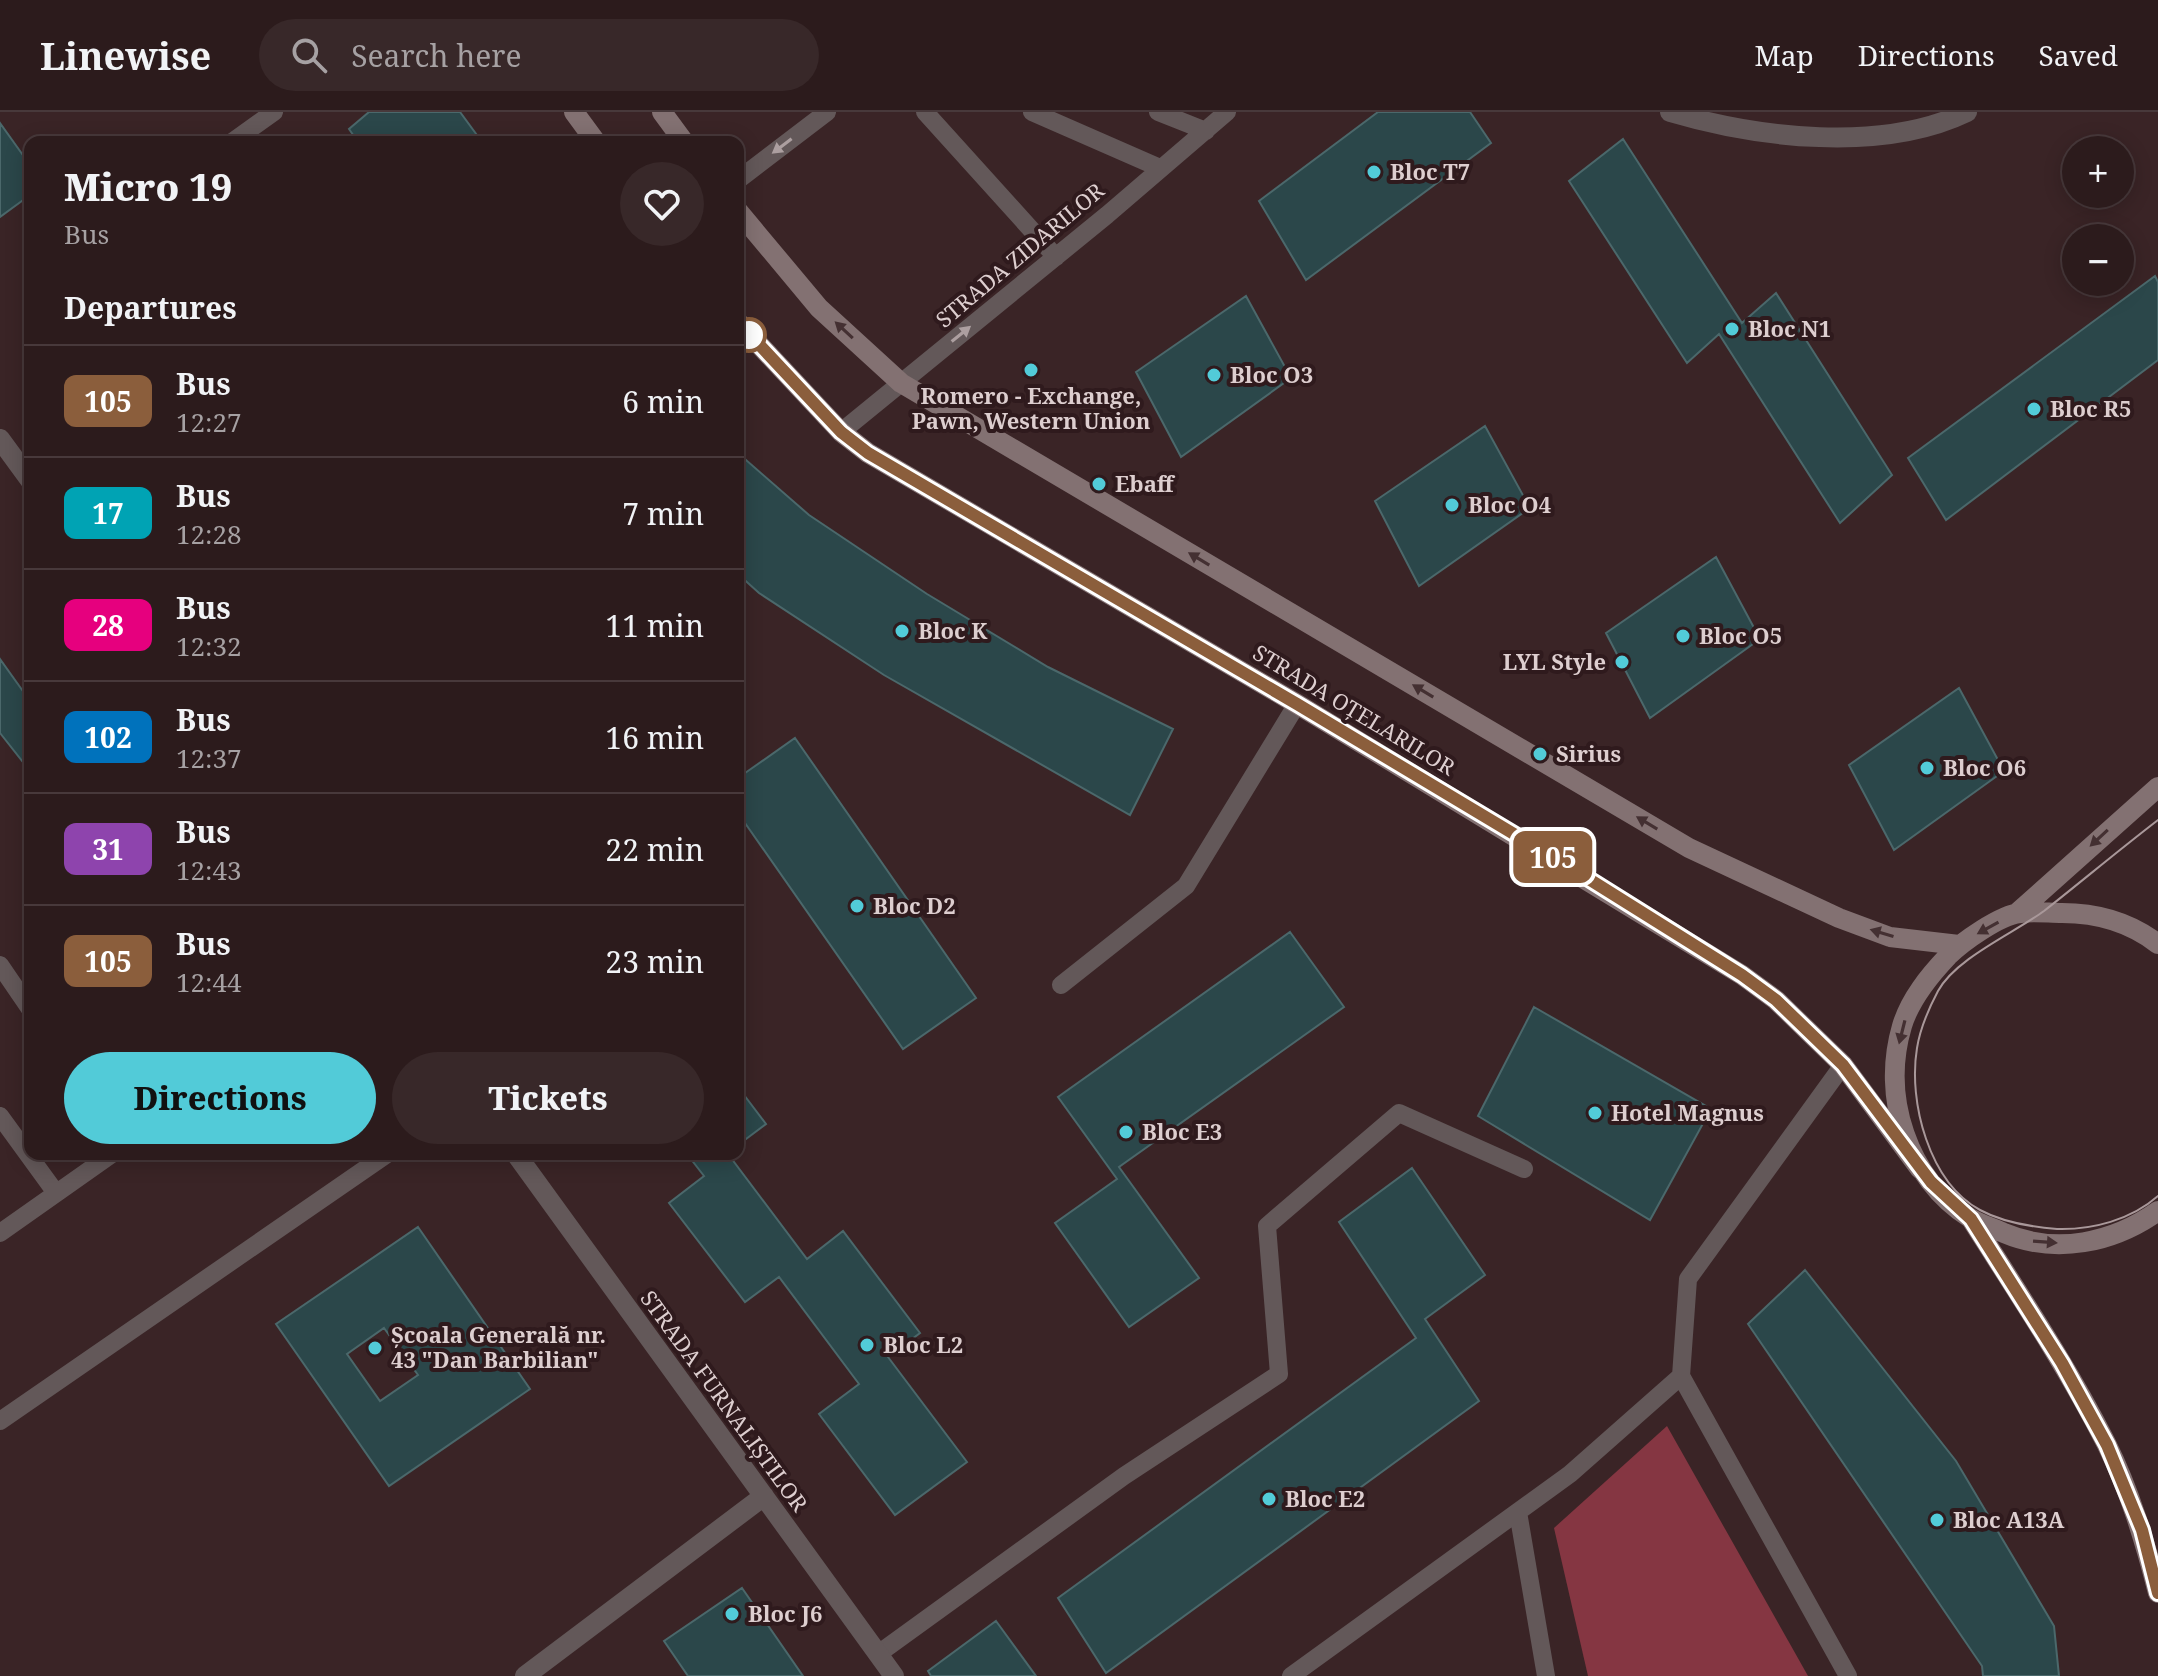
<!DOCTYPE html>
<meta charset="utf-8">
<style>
body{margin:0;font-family:"Noto Serif",serif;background:#382829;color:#f1f3f6;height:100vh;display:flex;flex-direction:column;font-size:30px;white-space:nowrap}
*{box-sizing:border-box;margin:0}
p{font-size:26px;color:#a6a1a3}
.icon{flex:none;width:44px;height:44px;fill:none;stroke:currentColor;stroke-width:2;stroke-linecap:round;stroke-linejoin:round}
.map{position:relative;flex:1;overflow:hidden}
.drawer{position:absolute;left:24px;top:24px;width:720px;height:1024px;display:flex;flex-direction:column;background:#2c1b1c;border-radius:16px;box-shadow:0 4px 20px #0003,0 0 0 2px #48393b}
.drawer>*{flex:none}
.badge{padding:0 16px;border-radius:12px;font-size:28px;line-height:52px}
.fabs{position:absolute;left:2062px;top:24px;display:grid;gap:16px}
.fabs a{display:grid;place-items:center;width:72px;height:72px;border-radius:50%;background:#2c1b1c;box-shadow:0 4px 20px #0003,0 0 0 2px #48393b;font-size:40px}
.map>.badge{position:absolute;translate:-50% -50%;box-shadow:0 0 0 4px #fff}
h2{padding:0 40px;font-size:30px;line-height:72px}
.round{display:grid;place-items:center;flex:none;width:84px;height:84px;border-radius:42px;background:#382829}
.head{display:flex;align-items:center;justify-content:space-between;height:136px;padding:0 40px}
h1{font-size:38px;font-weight:800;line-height:60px}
.button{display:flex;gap:16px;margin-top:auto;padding:16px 40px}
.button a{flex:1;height:92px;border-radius:48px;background:#52cbd8;color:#111;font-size:32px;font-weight:800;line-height:92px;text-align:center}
.button a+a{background:#382829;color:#f1f3f6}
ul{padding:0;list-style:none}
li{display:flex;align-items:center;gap:24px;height:112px;padding:0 40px;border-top:2px solid #48393b}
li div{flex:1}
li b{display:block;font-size:30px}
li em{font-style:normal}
li .badge{min-width:88px;font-weight:700;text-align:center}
header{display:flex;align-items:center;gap:48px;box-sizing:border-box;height:112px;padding:0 40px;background:#2c1b1c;border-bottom:2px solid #48393b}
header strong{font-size:38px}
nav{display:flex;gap:44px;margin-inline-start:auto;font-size:28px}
.search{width:560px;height:72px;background:#382829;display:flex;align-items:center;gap:20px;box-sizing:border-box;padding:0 28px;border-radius:44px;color:#a6a1a3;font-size:30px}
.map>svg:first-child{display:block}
.green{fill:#853642}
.building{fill:#2b474a;stroke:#4b686b;stroke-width:2;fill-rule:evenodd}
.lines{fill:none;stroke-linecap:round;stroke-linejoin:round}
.service{stroke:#635859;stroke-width:18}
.minor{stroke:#635859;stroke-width:20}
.secondary{stroke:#837172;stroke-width:20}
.tram{stroke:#a9989a;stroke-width:2}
.oneway{fill:#ac9fa0}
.oneway2{fill:#443032}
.line-casing{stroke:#fff;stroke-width:18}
.line{stroke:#8b5e3c;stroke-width:12}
.poi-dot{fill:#52cbd8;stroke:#2f1a1d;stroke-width:3}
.stop-dot{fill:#fff;stroke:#8b5e3c;stroke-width:4}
.labels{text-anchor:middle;stroke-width:8;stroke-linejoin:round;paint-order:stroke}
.poi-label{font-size:22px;font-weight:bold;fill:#ddcecf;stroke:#2f1a1d;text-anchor:start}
.street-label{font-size:22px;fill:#ddcecf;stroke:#2f1a1d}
</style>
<header>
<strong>Linewise</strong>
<div class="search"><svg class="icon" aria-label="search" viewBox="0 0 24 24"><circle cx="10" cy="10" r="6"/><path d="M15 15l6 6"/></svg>Search here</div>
<nav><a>Map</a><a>Directions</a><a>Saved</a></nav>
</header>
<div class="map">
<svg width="2158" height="1564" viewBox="0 0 2158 1564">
<rect width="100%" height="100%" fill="#3a2426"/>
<!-- green -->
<path class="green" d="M1667,1314L1808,1564H1588L1554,1416Z"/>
<!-- building -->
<path class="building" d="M369,0H460L482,30H358L349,17Z
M1378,0H1470L1491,31L1306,168L1259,89Z
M0,11L30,53V83L0,105Z
M1623,27L1742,211L1776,181L1892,363L1840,411L1719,222L1687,251L1569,69Z
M2155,164L2158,170V248L1946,408L1908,346Z
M1246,184L1291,266L1181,345L1136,260Z
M1485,314L1530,396L1419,474L1375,389Z
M738,341L809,403L927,482L1048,555L1173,617L1130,703L884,563L759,481L738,462Z
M1716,445L1760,527L1650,606L1606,521Z
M0,547L30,589V659L0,621Z
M1959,576L2004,659L1894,738L1849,653Z
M795,626L976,886L903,937L738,701V666Z
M1290,820L1344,895L1119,1055L1199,1166L1129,1215L1055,1111L1117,1067L1058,985Z
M1534,895L1711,997L1650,1108L1478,1004Z
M738,975L766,1012L738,1033Z
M687,1042H728L807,1147L843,1119L920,1221L888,1245L967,1350L895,1403L819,1302L859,1272L779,1165L745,1190L669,1091L704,1064Z
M1412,1056L1485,1163L1425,1207L1479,1289L1106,1561L1058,1486L1416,1226L1339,1110Z
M418,1115L530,1277L389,1374L276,1212ZM384,1216L418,1263L380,1289L347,1242Z
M1805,1158L1956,1349L2054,1514L2059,1564H1983L1982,1554L1748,1212Z
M742,1476L803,1564H688L664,1529Z
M996,1509L1036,1564H931L928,1559Z"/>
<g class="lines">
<!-- service -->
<path class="service" d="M925,0L1056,145
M1032,0L1160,56
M1158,0L1206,19
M232,30L274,0
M738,68L827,0
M841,320L1107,103L1227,0
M0,853L30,897
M1061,873L1186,774L1297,592
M0,1004L56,1081
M0,1121L112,1042
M1681,1264L1688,1167L1843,953
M0,1309L387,1042
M1518,1400L1546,1564
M878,1542L1124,1364L1279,1262L1267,1114L1399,1001L1524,1057
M1291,1564L1570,1362L1681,1264L1848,1564"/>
<!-- minor -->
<path class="minor" d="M1670,0C1758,26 1882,41 1967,0
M0,327L30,368
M516,1042L894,1564
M525,1564L764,1384"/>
<!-- secondary -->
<path class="secondary" d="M574,0L596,30
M662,0L684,30
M738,99L819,196L901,271L1689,736L1839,806L1890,825L1959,833
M738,210L841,320L868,341L1297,592L1742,863L1776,888L1843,953L1920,1057
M2017,801L2158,675
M2158,832C2131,811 2097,801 2062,801C2049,801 2033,799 2020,801C2000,803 1962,830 1948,844C1929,864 1910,887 1902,914C1881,985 1907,1066 1970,1106C1980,1112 1993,1116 2004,1121C2056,1143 2113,1131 2158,1099
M1971,1107C2018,1181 2067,1254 2106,1331C2130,1379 2145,1430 2158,1481"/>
<!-- tram -->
<path class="tram" d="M2158,708C2119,738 2082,769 2044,799C2014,821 1956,846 1938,879C1929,896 1920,917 1917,936C1908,990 1929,1070 1980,1098C2002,1110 2032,1115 2057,1117C2092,1118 2131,1108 2158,1084"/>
</g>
<!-- one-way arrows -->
<defs><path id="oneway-solid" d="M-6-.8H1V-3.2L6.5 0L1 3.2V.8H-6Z" transform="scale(2)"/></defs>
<g class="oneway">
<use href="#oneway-solid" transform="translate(782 34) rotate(143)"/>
<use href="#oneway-solid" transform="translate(961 222) rotate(-39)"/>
</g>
<g class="oneway2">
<use href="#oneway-solid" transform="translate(844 218) rotate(-137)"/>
<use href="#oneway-solid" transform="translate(1199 447) rotate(-149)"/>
<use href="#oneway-solid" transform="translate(1423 579) rotate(-149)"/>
<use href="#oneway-solid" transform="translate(1647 711) rotate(-149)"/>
<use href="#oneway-solid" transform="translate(2099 726) rotate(137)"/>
<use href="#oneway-solid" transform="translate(1988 816) rotate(151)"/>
<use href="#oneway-solid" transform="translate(1882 821) rotate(-163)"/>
<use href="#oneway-solid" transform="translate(1902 920) rotate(104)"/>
<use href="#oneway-solid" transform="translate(2045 1130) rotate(4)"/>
</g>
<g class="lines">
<defs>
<path id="line" d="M738,210L841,320L868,341L1297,592L1584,764L1742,863L1776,888L1843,953L1931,1070L1971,1107L2062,1251L2107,1333L2142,1418L2158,1481"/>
</defs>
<!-- line casing -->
<use href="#line" class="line-casing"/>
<!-- line -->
<use href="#line" class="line"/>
</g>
<!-- markers -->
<g class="poi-dot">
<circle cx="1374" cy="60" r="8"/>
<circle cx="1732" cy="217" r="8"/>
<circle cx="1031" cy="258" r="8"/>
<circle cx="1214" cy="263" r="8"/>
<circle cx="2034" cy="297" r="8"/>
<circle cx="1099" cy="372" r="8"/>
<circle cx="1452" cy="393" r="8"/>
<circle cx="902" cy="519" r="8"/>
<circle cx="1683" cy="524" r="8"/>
<circle cx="1622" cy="550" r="8"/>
<circle cx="1540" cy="642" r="8"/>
<circle cx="1927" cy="656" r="8"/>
<circle cx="857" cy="794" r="8"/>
<circle cx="1595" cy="1001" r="8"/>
<circle cx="1126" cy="1020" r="8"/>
<circle cx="867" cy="1233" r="8"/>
<circle cx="375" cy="1236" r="8"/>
<circle cx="1269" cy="1387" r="8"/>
<circle cx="1937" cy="1408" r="8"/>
<circle cx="732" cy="1502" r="8"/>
</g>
<circle class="stop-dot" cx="749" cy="223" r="16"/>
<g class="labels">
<!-- poi labels -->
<g class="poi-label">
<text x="1390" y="68">Bloc T7</text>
<text x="1748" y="225">Bloc N1</text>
<text x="1230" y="271">Bloc O3</text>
<text x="1031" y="292" text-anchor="middle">Romero - Exchange,<tspan x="1031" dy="25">Pawn, Western Union</tspan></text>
<text x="2050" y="305">Bloc R5</text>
<text x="1115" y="380">Ebaff</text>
<text x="1468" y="401">Bloc O4</text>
<text x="918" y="527">Bloc K</text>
<text x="1699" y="532">Bloc O5</text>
<text x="1606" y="558" text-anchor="end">LYL Style</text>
<text x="1556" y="650">Sirius</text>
<text x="1943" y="664">Bloc O6</text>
<text x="873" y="802">Bloc D2</text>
<text x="1611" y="1009">Hotel Magnus</text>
<text x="1142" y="1028">Bloc E3</text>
<text x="391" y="1231">Școala Generală nr.<tspan x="391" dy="25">43 "Dan Barbilian"</tspan></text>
<text x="883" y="1241">Bloc L2</text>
<text x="1285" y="1395">Bloc E2</text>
<text x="1953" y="1416">Bloc A13A</text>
<text x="748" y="1510">Bloc J6</text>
</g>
<!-- street labels -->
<g class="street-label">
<text transform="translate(1020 143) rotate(-40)" y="8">STRADA ZIDARILOR</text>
<text transform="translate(1354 598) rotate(31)" y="8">STRADA OȚELARILOR</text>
<text transform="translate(724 1289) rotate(54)" y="8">STRADA FURNALIȘTILOR</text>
</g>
</g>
</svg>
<div class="fabs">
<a>+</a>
<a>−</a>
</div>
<b class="badge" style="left:1553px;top:745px;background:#8b5e3c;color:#fff">105</b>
<section class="drawer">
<div class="head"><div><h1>Micro 19</h1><p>Bus</p></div><a class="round"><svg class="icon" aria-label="heart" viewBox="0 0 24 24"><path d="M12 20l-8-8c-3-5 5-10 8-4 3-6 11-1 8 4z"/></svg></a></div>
<h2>Departures</h2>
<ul>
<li><span class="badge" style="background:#8b5e3c;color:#fff">105</span><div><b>Bus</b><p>12:27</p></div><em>6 min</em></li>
<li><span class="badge" style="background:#00a3b4;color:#fff">17</span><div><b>Bus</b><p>12:28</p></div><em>7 min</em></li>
<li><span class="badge" style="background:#e6007e;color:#fff">28</span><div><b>Bus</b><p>12:32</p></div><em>11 min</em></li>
<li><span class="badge" style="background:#0072bc;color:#fff">102</span><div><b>Bus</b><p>12:37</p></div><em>16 min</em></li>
<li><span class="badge" style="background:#8e44ad;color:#fff">31</span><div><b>Bus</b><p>12:43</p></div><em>22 min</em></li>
<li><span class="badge" style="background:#8b5e3c;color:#fff">105</span><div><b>Bus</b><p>12:44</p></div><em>23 min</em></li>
</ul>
<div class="button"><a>Directions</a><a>Tickets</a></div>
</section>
</div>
